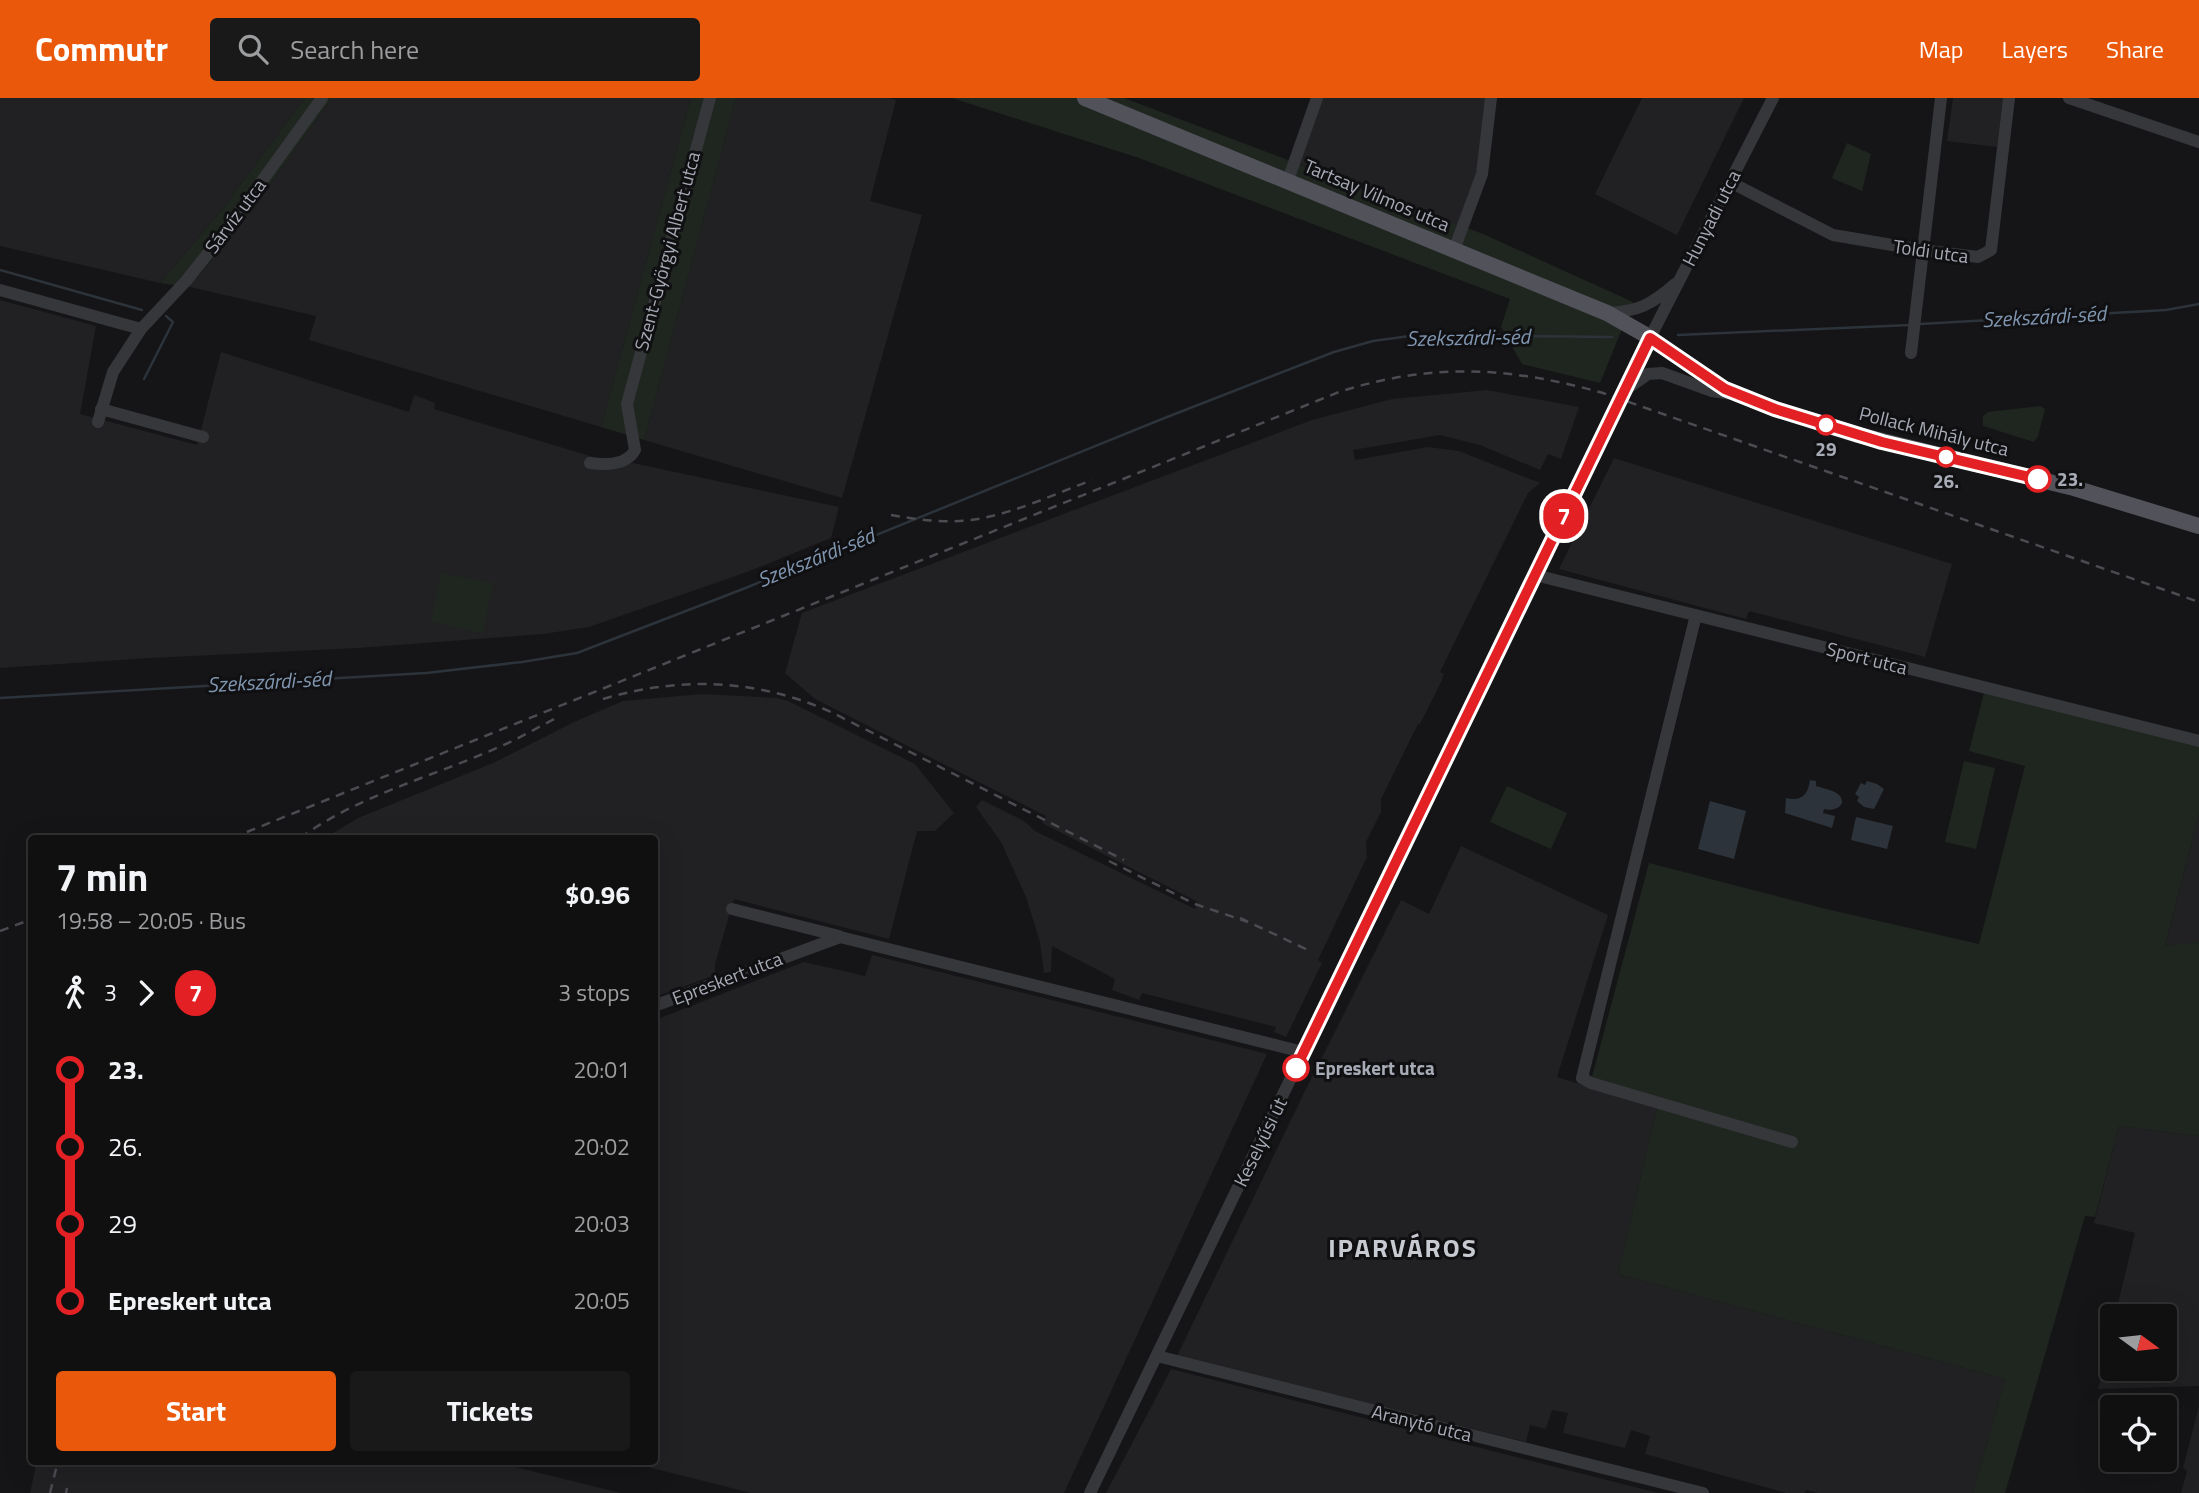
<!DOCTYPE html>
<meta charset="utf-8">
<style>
body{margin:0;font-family:"Titillium Web",sans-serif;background:#19191a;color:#f1f3f6;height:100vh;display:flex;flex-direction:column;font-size:26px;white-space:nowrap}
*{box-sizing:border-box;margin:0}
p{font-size:23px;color:#9c9d9f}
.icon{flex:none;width:38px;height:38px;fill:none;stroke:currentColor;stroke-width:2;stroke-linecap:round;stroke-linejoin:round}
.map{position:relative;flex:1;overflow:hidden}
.side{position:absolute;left:28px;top:737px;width:630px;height:630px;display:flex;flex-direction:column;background:#101011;border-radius:7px;box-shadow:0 7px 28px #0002,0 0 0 2px #303031}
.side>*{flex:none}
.badge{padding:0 14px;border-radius:23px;font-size:24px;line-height:46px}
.needle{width:46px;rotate:105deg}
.fabs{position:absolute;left:2100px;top:1206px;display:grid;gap:14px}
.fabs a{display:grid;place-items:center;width:77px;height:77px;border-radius:7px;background:#101011;box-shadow:0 7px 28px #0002,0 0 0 2px #303031;font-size:35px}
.map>.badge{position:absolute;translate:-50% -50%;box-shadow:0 0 0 4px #fff}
.legs{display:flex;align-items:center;gap:10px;height:77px;padding:0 28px;font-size:23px}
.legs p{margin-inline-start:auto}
.head{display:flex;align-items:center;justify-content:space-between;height:119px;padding:0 28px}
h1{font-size:38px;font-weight:700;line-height:52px}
.button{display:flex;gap:14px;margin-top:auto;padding:14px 28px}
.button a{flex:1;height:80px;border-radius:7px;background:#ea580c;color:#fff;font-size:28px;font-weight:700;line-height:80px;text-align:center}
.button a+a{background:#19191a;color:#f1f3f6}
ul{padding:0 28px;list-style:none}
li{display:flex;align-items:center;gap:24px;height:77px;font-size:26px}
li i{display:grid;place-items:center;width:10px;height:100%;margin:0 9px;background:currentColor}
li i::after{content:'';width:18px;height:18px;margin:-9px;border:5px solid;border-radius:50%;background:#101011}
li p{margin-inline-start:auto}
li:first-child i{background:linear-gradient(#0000 50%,currentColor 0)}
li:last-child i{background:linear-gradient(currentColor 50%,#0000 0)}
header{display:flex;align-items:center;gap:42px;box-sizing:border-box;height:98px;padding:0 35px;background:#ea580c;color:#fff}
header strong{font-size:33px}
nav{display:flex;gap:38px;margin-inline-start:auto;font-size:24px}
.search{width:490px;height:63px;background:#19191a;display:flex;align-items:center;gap:18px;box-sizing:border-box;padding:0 24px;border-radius:7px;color:#9c9d9f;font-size:26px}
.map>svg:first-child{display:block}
.built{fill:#212123}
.green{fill:#1f2620}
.water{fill:#2c333a}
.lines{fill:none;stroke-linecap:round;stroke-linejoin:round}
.stream{stroke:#2c333a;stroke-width:2.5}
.minor{stroke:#36373b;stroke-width:12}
.major{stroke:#52535a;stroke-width:16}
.rail{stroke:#4b4c52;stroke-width:2.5;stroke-dasharray:9 7;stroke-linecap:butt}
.line-1-casing{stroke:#fff;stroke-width:16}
.line-1{stroke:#e32124;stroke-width:10}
.stop-1-dot{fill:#fff;stroke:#e32124;stroke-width:3.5}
.labels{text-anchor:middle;stroke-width:6;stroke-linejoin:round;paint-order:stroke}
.street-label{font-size:19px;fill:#a7abb6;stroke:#101012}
.stop-label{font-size:19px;font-weight:bold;fill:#a7abb6;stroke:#101012}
.water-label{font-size:21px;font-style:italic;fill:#8096b0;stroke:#101012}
.district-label{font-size:26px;font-weight:bold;letter-spacing:2px;fill:#c8cad2;stroke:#101012}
</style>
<header>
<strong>Commutr</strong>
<div class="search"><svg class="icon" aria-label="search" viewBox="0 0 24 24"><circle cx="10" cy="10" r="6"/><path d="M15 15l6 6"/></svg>Search here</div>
<nav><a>Map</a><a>Layers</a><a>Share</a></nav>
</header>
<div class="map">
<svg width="2199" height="1395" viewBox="0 0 2199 1395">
<rect width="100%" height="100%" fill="#151517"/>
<!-- built -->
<path class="built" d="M0,0H305L220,114L160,185L0,148Z
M332,0H691L601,329L309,242L316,218L190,189L264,95Z
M736,0H888L896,2L870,103L922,117L842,400L644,342Z
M1321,0H1487L1476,80L1458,127L1297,65Z
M1642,0H1744L1677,137L1595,96Z
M1953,0H2003L1997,49L1947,43Z
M0,202L96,228L80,316L197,347L221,254L409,314L414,297L435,305L434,311L623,368L633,365L839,409L831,440L747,474L589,529L543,536L358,550L150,560L0,570Z
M1487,292L1579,309L1561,361L1548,356L1540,372L1480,347L1440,337L1353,352L1355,362L1428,349L1459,353L1540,385L1528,395L1440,574L1444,576L1441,584L1420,626H1418L1381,701V714L1366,744L1367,759L1318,862L1322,865L1286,939L1274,934L1276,929L1142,895L1139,902L1112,892L1115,881L1052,848L1051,874L1044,875L1040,844L1026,799L1001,744L976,709L982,702L1024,723L1035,733L1195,811L1198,804L1042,725L1046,718L815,601L785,575L802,515L1312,322L1392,301Z
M1614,360L1952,466L1925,559L1749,513L1746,521L1559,471Z
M702,596L777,600L788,603L915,666L954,715L935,733H917L889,841L734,801L715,866V877L655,899L654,740H325L358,720L493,665L574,624L623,603Z
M2199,716V844L2165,849Z
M1461,748L1608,817L1557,979L1657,1010L1618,1176L2005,1281L1973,1395H1817L1806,1392L1804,1395H1786L1645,1356L1650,1338L1631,1332L1625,1350L1563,1335L1568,1315L1552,1312L1546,1331L1530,1327L1526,1344L1177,1258L1302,999L1401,802L1429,816Z
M872,857L1267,956L1064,1395H751L624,1363H654L655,922L804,864L865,878Z
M2119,1028L2199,1038V1288L2098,1291L2112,1230V1270H2165V1218H2115L2135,1135L2094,1125Z
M1171,1271L1658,1395H1106Z
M2199,1308V1395H2181L2187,1373L2183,1370Z
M37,1363H491L621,1395H30Z"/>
<!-- green -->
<path class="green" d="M305,0H332L264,95L190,189L160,185L220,114Z
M691,0H736L644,342L601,329Z
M952,0H1124L1483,136L1633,204L1600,285L1522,266L1501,229L1510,201L1139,60Z
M1847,45L1871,56L1862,93L1832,80Z
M2040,308L2045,311L2038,338L2034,344L1983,328V318L1988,314Z
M441,475L493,485L483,535L431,524Z
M1984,595L2199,649V716L2165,848L2199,844V1038L2119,1028L2095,1119L2085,1118L2005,1395H1973L2005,1281L1618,1176L1657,1010L1589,990L1649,765L1822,810L1979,846L2025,668L1969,653Z
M1964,663L1995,670L1976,751L1945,744Z
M1507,688L1567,715L1551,751L1490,724Z"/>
<!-- water -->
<path class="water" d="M1810,682L1816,683V688C1822,690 1834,692 1839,697C1849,708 1832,714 1824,711L1823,715L1835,718L1832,730L1785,715L1786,700C1801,704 1808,697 1810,682Z
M1867,683L1877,686L1884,691L1874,711L1864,709L1857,703L1859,699L1855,696L1861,685L1865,687Z
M1710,703L1746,713L1734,761L1698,751Z
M1856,719L1893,728L1887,751L1851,742Z"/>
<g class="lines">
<!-- stream -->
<path class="stream" d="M0,172L142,212
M1920,226L2166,212L2199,206
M1678,237L1910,227
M144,281L173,224L166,218
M0,600L426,575L522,564L577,555L743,491L1162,321L1334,254L1373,243L1417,237L1612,239"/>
<!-- minor -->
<path class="minor" d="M2069,0L2199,44
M1288,82L1317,0
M1730,84L1833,137L1922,152L1978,159L1991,152L2009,0
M1454,152L1482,76L1491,0
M0,192L141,231
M1607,215C1639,213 1651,207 1675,186
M1911,255L1941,0
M1625,292L1648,276L1662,275L1712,293L1732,296
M101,311L203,339
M98,324L113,274L141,231L186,183L228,130L322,0
M590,365C605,367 627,367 635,352L627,306L710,0
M1535,477L2199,643
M1696,517L1582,980L1591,985L1792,1044
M732,811L839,838
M654,908L840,839L1303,954
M1157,1258L1703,1395
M1090,1395L1639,261L1773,0"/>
<!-- major -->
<path class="major" d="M1085,0L1607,215L1644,236L1725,291L1775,311L1858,337L2074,390L2199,428"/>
<!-- rail -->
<path class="rail" d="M891,417C919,422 950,426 978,421C1017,414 1055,396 1092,382
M603,601C681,578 757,581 831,614L1124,762
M232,740L1339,294C1433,264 1510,269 1603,295L2199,504
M300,740C359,697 432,679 499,649C518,641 537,630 556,620
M1109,763L1195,806L1248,824
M1240,820L1308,852
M0,833L32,821
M50,1395L58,1363
M66,1395L67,1390"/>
</g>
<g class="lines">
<defs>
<path id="line-1" d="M1296,970L1650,240L1725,291L1775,311L1882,344L2038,381"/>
</defs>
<!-- line-1 casing -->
<use href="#line-1" class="line-1-casing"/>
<!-- line-1 -->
<use href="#line-1" class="line-1"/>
</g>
<!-- markers -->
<g class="stop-1-dot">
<circle cx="1826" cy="327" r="9"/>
<circle cx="1946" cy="359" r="9"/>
<circle cx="2038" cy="381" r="12"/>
<circle cx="1296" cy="970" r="12"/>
</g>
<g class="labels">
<!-- street labels -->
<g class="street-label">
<text transform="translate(1377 97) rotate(23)" y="7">Tartsay Vilmos utca</text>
<text transform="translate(235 118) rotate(-53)" y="7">Sárvíz utca</text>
<text transform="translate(1711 120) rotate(-63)" y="7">Hunyadi utca</text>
<text transform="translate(667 153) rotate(-75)" y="7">Szent-Györgyi Albert utca</text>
<text transform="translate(1931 153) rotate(8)" y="7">Toldi utca</text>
<text transform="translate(1934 333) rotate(14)" y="7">Pollack Mihály utca</text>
<text transform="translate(1867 560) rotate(14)" y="7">Sport utca</text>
<text transform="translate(727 880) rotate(-21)" y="7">Epreskert utca</text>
<text transform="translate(1260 1044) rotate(-64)" y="7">Keselyűsi út</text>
<text transform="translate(1422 1325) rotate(14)" y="7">Aranytó utca</text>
</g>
<!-- stop labels -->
<g class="stop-label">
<text x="1826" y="358">29</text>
<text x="2057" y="388" text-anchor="start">23.</text>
<text x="1946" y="390">26.</text>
<text x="1315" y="977" text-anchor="start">Epreskert utca</text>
</g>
<!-- water labels -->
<g class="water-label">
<text transform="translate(2044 219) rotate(-3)" y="7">Szekszárdi-séd</text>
<text transform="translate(1468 240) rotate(-1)" y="7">Szekszárdi-séd</text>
<text transform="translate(816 460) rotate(-22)" y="7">Szekszárdi-séd</text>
<text transform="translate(269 584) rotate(-3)" y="7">Szekszárdi-séd</text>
</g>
<!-- district labels -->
<g class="district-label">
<text x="1403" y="1159">IPARVÁROS</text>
</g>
</g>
</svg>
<div class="fabs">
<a><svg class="needle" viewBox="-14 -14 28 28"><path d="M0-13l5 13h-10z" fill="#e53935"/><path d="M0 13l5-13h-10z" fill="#9c9d9f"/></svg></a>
<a><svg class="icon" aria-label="locate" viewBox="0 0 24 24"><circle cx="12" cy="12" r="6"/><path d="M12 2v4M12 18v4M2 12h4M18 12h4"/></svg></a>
</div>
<b class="badge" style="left:1564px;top:418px;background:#e32124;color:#fff">7</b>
<section class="side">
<div class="head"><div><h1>7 min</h1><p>19:58 – 20:05 · Bus</p></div><b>$0.96</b></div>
<div class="legs"><svg class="icon" aria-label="walk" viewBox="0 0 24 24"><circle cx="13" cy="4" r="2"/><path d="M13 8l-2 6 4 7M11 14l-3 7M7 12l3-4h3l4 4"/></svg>3<svg class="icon" aria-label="forward" viewBox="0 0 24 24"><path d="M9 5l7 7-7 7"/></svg><b class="badge" style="background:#e32124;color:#fff">7</b><p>3 stops</p></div>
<ul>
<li><i style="color:#e32124"></i><b>23.</b><p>20:01</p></li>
<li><i style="color:#e32124"></i><span>26.</span><p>20:02</p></li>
<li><i style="color:#e32124"></i><span>29</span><p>20:03</p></li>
<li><i style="color:#e32124"></i><b>Epreskert utca</b><p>20:05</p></li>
</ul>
<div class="button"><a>Start</a><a>Tickets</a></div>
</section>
</div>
